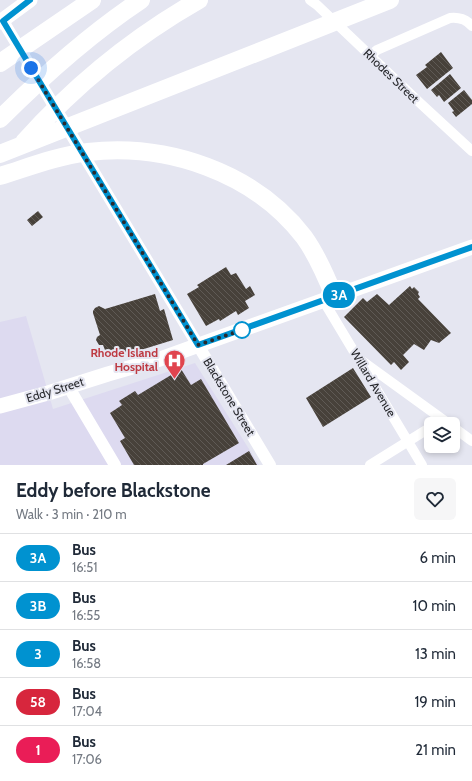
<!DOCTYPE html>
<meta charset="utf-8">
<style>
body{margin:0;font-family:Cabin,sans-serif;background:#f6f6f7;color:#1f2937;height:100vh;display:flex;flex-direction:column;font-size:15px;white-space:nowrap}
*{box-sizing:border-box;margin:0}
p{font-size:13px;color:#747a83}
.icon{flex:none;width:22px;height:22px;fill:none;stroke:currentColor;stroke-width:2;stroke-linecap:round;stroke-linejoin:round}
.map{position:relative;height:465px;overflow:hidden}
.drawer{display:flex;flex-direction:column;background:#fff;flex:1}
.drawer>*{flex:none}
.badge{padding:0 8px;border-radius:13px;font-size:14px;line-height:26px}
.tools{position:absolute;left:424px;top:417px;display:grid;gap:8px}
.tools a{display:grid;place-items:center;width:36px;height:36px;border-radius:6px;background:#fff;box-shadow:0 2px 6px #0003;font-size:20px}
.you{position:absolute;width:20px;height:20px;margin:-10px;border:3px solid #fff;border-radius:50%;background:#1a73e8;box-shadow:0 0 0 6px #1a73e833}
.map>.badge{position:absolute;translate:-50% -50%;box-shadow:0 0 0 2px #fff}
.round{display:grid;place-items:center;flex:none;width:42px;height:42px;border-radius:6px;background:#f6f6f7}
.overview{display:flex;align-items:center;justify-content:space-between;height:68px;padding:0 16px}
h1{font-size:19px;font-weight:700;line-height:30px}
ul{padding:0;list-style:none}
li{display:flex;align-items:center;gap:12px;height:48px;padding:0 16px;border-top:1px solid #e0e1e3}
li div{flex:1}
li b{display:block;font-size:15px}
li em{font-style:normal}
li .badge{min-width:44px;font-weight:700;text-align:center}
.map>svg:first-child{display:block}
.medical{fill:#dddaf0}
.building{fill:url(#building-back-hatch)}
.lines{fill:none;stroke-linecap:round;stroke-linejoin:round}
.minor{stroke:#fff;stroke-width:10}
.tertiary{stroke:#fff;stroke-width:12}
.primary{stroke:#fff;stroke-width:15}
.motorway{stroke:#fff;stroke-width:18}
.line-casing{stroke:#fff;stroke-width:9}
.line{stroke:#0092d0;stroke-width:6}
.walk{stroke:#28292d;stroke-width:4;stroke-dasharray:0 7.2}
.stop-dot{fill:#fff;stroke:#0092d0;stroke-width:2}
.labels{text-anchor:middle;stroke-width:4;stroke-linejoin:round;paint-order:stroke}
.street-label{font-size:12px;fill:#28292d;stroke:#e5e6f1}
.health-label{font-size:12px;font-weight:bold;fill:#be3a42;stroke:#e5e6f1;text-anchor:end}
</style>
<div class="map">
<svg width="472" height="465" viewBox="0 0 472 465">
<defs>
<pattern id="building-back-hatch" width="6" height="6" patternUnits="userSpaceOnUse"><rect width="6" height="6" fill="#47413a"/><path d="M-1 5l2 2M0 0l6 6M5-1l2 2" fill="none" stroke="#5f5a55"/></pattern>
</defs>
<rect width="100%" height="100%" fill="#e5e6f1"/>
<!-- medical -->
<path class="medical" d="M26,316L53,409L195,363L259,465H0V322Z"/>
<!-- building -->
<path class="building" d="M441,52L453,68L427,89L416,75L427,67L425,65Z
M450,74L461,88L444,102L439,95L437,97L431,90Z
M464,90L472,100V104L456,117L452,112L454,111L448,103Z
M38,211L43,217L32,226L27,220Z
M226,267L231,275L236,273L246,289L250,286L255,295L245,301L249,308L238,315L236,311L220,321L219,319L206,326L187,294L199,287L197,285Z
M410,286L412,289L414,287L419,292L418,294L420,297L418,299L451,333L439,343L431,340L424,350L414,344L403,355L409,362L401,370L394,362L391,365L344,317L363,298L367,302L377,294L389,305Z
M155,294L160,311L164,309L173,340L118,357L115,351L109,352L105,350L103,345H99L96,340L97,337L100,335L93,313V311L95,308L99,306L105,309Z
M353,368L371,397L323,427L306,398Z
M181,369L191,385L201,379L239,443L203,464V465H134L120,441L125,438L110,413L122,405L119,401L135,391L138,395Z
M249,451L257,465H226Z"/>
<g class="lines">
<!-- minor -->
<path class="minor" d="M310,0L317,5L420,103L472,151
M370,56L377,50L450,18C459,17 466,19 472,26
M323,300L422,465
M362,361L449,424
M453,427L472,441
M370,465L431,427"/>
<!-- tertiary -->
<path class="tertiary" d="M3,21L270,465
M68,386L115,465"/>
<!-- primary -->
<path class="primary" d="M0,22L30,0
M0,406L48,393L108,374L160,359L472,247"/>
<!-- motorway -->
<path class="motorway" d="M0,63L92,0
M0,119C44,75 90,34 141,0
M24,142C74,86 134,37 199,0
M0,154L390,0
M0,176C29,167 57,156 88,152C167,143 254,172 304,237C317,255 326,276 334,296"/>
</g>
<g class="lines">
<defs>
<path id="line" d="M30,0L3,21L198,345L472,247"/>
</defs>
<!-- line casing -->
<use href="#line" class="line-casing"/>
<!-- line -->
<use href="#line" class="line"/>
<!-- walk -->
<path class="walk" d="M31,68L198,345L242,330"/>
</g>
<!-- icons -->
<defs>
<symbol id="hospital-pin" viewBox="-11 -11 22 30"><path d="M0 17L-7.5 6A9.5 9.5 0 1 1 7.5 6Z" fill="#e0444e" stroke="#e5e6f1"/><path d="M-5-5h3v3.5h4V-5h3V5h-3V1.5h-4V5h-3Z" fill="#fff"/></symbol>
</defs>
<g fill-rule="evenodd">
<use href="#hospital-pin" x="162" y="348" width="25" height="34"/>
</g>
<!-- markers -->
<circle class="stop-dot" cx="242" cy="330" r="8"/>
<g class="labels">
<!-- street labels -->
<g class="street-label">
<text transform="translate(391 76) rotate(44)" y="4">Rhodes Street</text>
<text transform="translate(373 383) rotate(59)" y="4">Willard Avenue</text>
<text transform="translate(55 390) rotate(-17)" y="4">Eddy Street</text>
<text transform="translate(229 397) rotate(59)" y="4">Blackstone Street</text>
</g>
<!-- health labels -->
<g class="health-label">
<text x="158" y="357">Rhode Island<tspan x="158" dy="14">Hospital</tspan></text>
</g>
</g>
</svg>
<div class="tools">
<a><svg class="icon" aria-label="layers" viewBox="0 0 24 24"><path d="M12 4l9 5-9 5-9-5zM3 14l9 5 9-5"/></svg></a>
</div>
<div class="you" style="left:31px;top:68px"></div>
<b class="badge" style="left:339px;top:295px;background:#0092d0;color:#fff">3A</b>
</div>
<section class="drawer">
<div class="overview"><div><h1>Eddy before Blackstone</h1><p>Walk · 3 min · 210 m</p></div><a class="round"><svg class="icon" aria-label="heart" viewBox="0 0 24 24"><path d="M12 20l-8-8c-3-5 5-10 8-4 3-6 11-1 8 4z"/></svg></a></div>
<ul>
<li><span class="badge" style="background:#0092d0;color:#fff">3A</span><div><b>Bus</b><p>16:51</p></div><em>6 min</em></li>
<li><span class="badge" style="background:#0092d0;color:#fff">3B</span><div><b>Bus</b><p>16:55</p></div><em>10 min</em></li>
<li><span class="badge" style="background:#0092d0;color:#fff">3</span><div><b>Bus</b><p>16:58</p></div><em>13 min</em></li>
<li><span class="badge" style="background:#d7263d;color:#fff">58</span><div><b>Bus</b><p>17:04</p></div><em>19 min</em></li>
<li><span class="badge" style="background:#ea1d57;color:#fff">1</span><div><b>Bus</b><p>17:06</p></div><em>21 min</em></li>
</ul>
</section>
